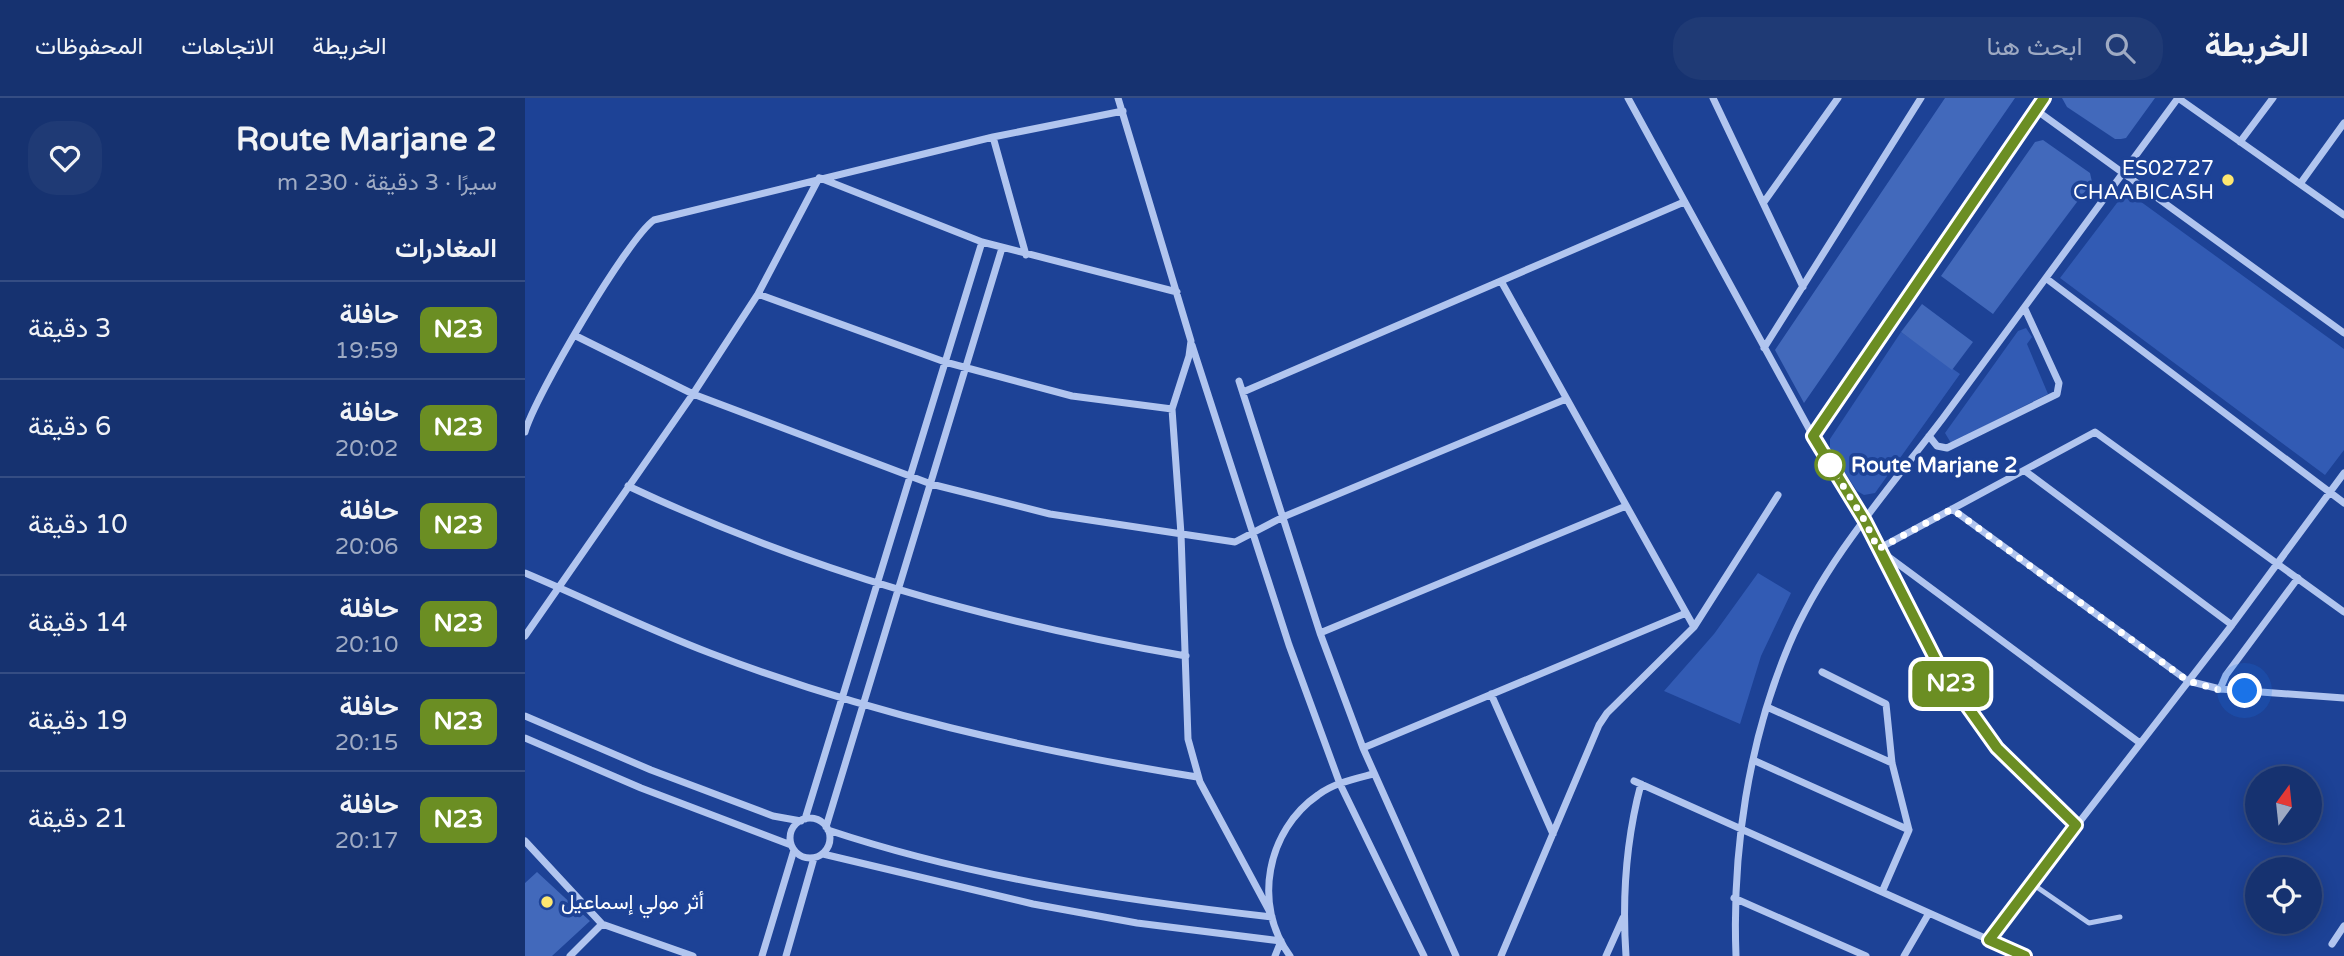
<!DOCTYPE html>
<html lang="ar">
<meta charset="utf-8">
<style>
body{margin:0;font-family:"Varela Round",Vazirmatn,sans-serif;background:#1f3a75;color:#f1f3f6;direction:rtl;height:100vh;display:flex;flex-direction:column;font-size:26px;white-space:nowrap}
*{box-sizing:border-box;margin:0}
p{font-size:23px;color:#9eaac3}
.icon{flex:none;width:38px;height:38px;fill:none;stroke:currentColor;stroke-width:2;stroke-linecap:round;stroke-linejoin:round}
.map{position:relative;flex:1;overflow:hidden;direction:ltr}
.side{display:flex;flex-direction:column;background:#163270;width:525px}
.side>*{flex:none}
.badge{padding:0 14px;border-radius:10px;font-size:24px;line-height:46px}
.needle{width:46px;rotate:15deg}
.fabs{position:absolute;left:1720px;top:668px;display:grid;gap:14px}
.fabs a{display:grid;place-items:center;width:77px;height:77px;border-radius:50%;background:#163270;box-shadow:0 4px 18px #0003,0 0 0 2px #354d83;font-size:35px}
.you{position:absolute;width:35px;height:35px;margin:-18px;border:5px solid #fff;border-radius:50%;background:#1a73e8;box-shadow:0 0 0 10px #1a73e833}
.map>.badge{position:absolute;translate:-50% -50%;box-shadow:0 0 0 4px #fff}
h2{padding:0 28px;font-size:26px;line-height:63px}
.round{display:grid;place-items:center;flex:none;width:74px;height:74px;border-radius:28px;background:#1f3a75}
.headline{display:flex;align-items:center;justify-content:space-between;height:119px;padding:0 28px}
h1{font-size:33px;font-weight:800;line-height:52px}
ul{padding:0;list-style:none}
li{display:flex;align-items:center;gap:21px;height:98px;padding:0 28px;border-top:2px solid #354d83}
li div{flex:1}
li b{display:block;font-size:26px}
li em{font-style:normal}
li .badge{min-width:77px;font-weight:700;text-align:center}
header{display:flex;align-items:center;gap:42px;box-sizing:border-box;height:98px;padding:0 35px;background:#163270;border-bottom:2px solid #354d83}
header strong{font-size:33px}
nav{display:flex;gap:38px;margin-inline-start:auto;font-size:24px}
.search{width:490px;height:63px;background:#1f3a75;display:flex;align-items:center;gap:18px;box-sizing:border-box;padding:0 24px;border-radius:28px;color:#9eaac3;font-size:26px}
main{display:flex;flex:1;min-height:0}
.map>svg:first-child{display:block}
.green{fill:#325bb4}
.building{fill:#4269bb}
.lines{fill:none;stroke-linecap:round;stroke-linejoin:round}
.service{stroke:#b1c5ef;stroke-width:5}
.minor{stroke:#b1c5ef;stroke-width:7}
.line-casing{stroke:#fff;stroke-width:16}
.line{stroke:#6b8e23;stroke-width:10}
.walk{stroke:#fff;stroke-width:7;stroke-dasharray:0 12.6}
.poi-dot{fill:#fee770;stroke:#1d4296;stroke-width:2.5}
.stop-dot{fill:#fff;stroke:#6b8e23;stroke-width:3.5}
.labels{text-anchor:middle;stroke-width:7;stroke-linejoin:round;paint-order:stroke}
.poi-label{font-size:21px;fill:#fff;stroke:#1d4296;text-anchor:end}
.stop-label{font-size:21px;font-weight:bold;fill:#fff;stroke:#1d4296;text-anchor:start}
</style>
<header>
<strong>الخريطة</strong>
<div class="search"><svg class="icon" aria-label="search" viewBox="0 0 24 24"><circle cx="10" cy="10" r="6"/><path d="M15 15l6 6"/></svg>ابحث هنا</div>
<nav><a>الخريطة</a><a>الاتجاهات</a><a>المحفوظات</a></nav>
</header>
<main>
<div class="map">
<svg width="1819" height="858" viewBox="0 0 1819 858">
<rect width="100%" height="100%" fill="#1d4296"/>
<!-- green -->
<path class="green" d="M1601,93L1819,251V352L1800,377L1535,180Z
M1501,230L1507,239L1502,246L1523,296L1426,345L1420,335L1493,233Z
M1376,234L1435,276L1350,395L1339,397L1332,393L1305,352V341Z
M1233,475L1266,495L1236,558L1215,626L1139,593L1189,536Z"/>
<!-- building -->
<path class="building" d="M1420,0H1490L1279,305L1250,252Z
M1537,0H1630L1601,40L1596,41H1590L1542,9Z
M1518,42L1565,75L1567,84L1468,216L1416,178L1510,44Z
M1397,206L1448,244L1427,272L1376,234Z
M12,774L65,823L27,858H0V785Z"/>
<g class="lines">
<!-- service -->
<path class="service" d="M1506,785L1564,825L1595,819"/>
<!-- minor -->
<path class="minor" d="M593,0L666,243L664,258L647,311L656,436L663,641L675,684L746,816
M1103,0L1288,338L1340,423L1415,570L1472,650L1551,727
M1188,0L1278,189
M1653,0L1819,117
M1511,12L1819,235
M468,39L501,157
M1715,44L1748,0
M295,80L457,144L652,194
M1775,86L1819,25
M1239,104L1313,0
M1522,181L1819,405
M976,183L1169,529
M233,196L420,264L547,298L647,311
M51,238L168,296L406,386L525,416L710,444L758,419L1041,301
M667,247L764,547L815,686L899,858
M1239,250L1396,0
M714,283L795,535L838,650L931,858
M718,294L1159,104
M0,334C9,300 102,141 129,122L468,39L598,13
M1288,338L1519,0
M1404,338L1412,348L1422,350L1532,296L1534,285L1500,211
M1500,373L1707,527
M103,388C284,473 464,524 661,558
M1427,411L1663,583L1695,591L1819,600
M0,475C62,501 122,531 185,555C344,616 505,652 672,679
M795,535L1101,408
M0,538L168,296L233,196L294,80
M1297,574L1361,606L1367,665L1384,732L1357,794
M1695,591L1701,577L1773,480
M966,596L1028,736
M1242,609L1367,665
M0,618L126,672L248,718L276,723
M0,640L116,690L266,747
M1615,645L1353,451L1570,334L1819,514
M838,650L1161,515
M1228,662L1384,732
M1109,683L1500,858
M265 740a20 20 0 1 1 40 0a20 20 0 1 1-40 0Z
M280,721L457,144
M301,729L477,150
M303,732C447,780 597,802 747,819
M0,743L77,826L168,858
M298,756L508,806L612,825L756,843
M1209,800L1341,858
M1463,842L1707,527L1819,375
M1807,846L1819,828
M45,858L77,826
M237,858L269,752
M261,858L289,760
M750,858L756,843
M765,858C727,807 742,732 793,697C809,685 829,681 848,676
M976,858L1074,627L1082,615L1169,529L1253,397
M1081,858L1098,820
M1101,858C1097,800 1101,742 1116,686
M1211,858C1207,754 1223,644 1264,547C1299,464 1364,391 1418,320C1497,214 1575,107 1653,0
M1379,858L1404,815"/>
</g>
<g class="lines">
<defs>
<path id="line" d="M1500,858L1464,842L1551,727L1472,650L1415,570L1340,423L1288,338L1519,0"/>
</defs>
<!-- line casing -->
<use href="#line" class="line-casing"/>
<!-- line -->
<use href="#line" class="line"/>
<!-- walk -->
<path class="walk" d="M1305,367L1340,423L1353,451L1427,411L1663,583L1695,592L1720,593"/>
</g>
<!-- markers -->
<g class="poi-dot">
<circle cx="1703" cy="82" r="7"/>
<circle cx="22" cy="804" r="7"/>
</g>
<circle class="stop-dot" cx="1305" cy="367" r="14"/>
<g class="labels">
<!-- poi labels -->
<g class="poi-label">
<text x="1689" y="77">ES02727<tspan x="1689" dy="24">CHAABICASH</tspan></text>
<text x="36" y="811" text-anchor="start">أثر مولي إسماعيل</text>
</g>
<!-- stop labels -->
<g class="stop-label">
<text x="1326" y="374">Route Marjane 2</text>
</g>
</g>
</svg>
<div class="fabs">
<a><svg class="needle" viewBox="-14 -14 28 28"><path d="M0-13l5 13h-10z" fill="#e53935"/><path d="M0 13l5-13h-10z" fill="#9eaac3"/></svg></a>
<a><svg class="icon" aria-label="locate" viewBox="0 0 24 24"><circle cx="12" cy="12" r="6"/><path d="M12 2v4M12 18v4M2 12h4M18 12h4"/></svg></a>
</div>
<div class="you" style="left:1720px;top:593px"></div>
<b class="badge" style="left:1426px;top:586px;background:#6b8e23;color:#fff">N23</b>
</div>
<section class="side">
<div class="headline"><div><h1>Route Marjane 2</h1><p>سيرًا · 3 دقيقة · 230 m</p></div><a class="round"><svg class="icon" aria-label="heart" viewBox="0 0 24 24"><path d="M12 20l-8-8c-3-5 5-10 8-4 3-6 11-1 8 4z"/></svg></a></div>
<h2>المغادرات</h2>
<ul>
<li><span class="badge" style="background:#6b8e23;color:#fff">N23</span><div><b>حافلة</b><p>19:59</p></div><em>3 دقيقة</em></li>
<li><span class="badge" style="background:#6b8e23;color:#fff">N23</span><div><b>حافلة</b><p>20:02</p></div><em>6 دقيقة</em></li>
<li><span class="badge" style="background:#6b8e23;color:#fff">N23</span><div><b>حافلة</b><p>20:06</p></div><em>10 دقيقة</em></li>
<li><span class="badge" style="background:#6b8e23;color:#fff">N23</span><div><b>حافلة</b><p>20:10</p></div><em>14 دقيقة</em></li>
<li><span class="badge" style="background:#6b8e23;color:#fff">N23</span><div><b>حافلة</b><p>20:15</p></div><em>19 دقيقة</em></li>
<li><span class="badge" style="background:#6b8e23;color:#fff">N23</span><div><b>حافلة</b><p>20:17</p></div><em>21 دقيقة</em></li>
</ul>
</section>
</main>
